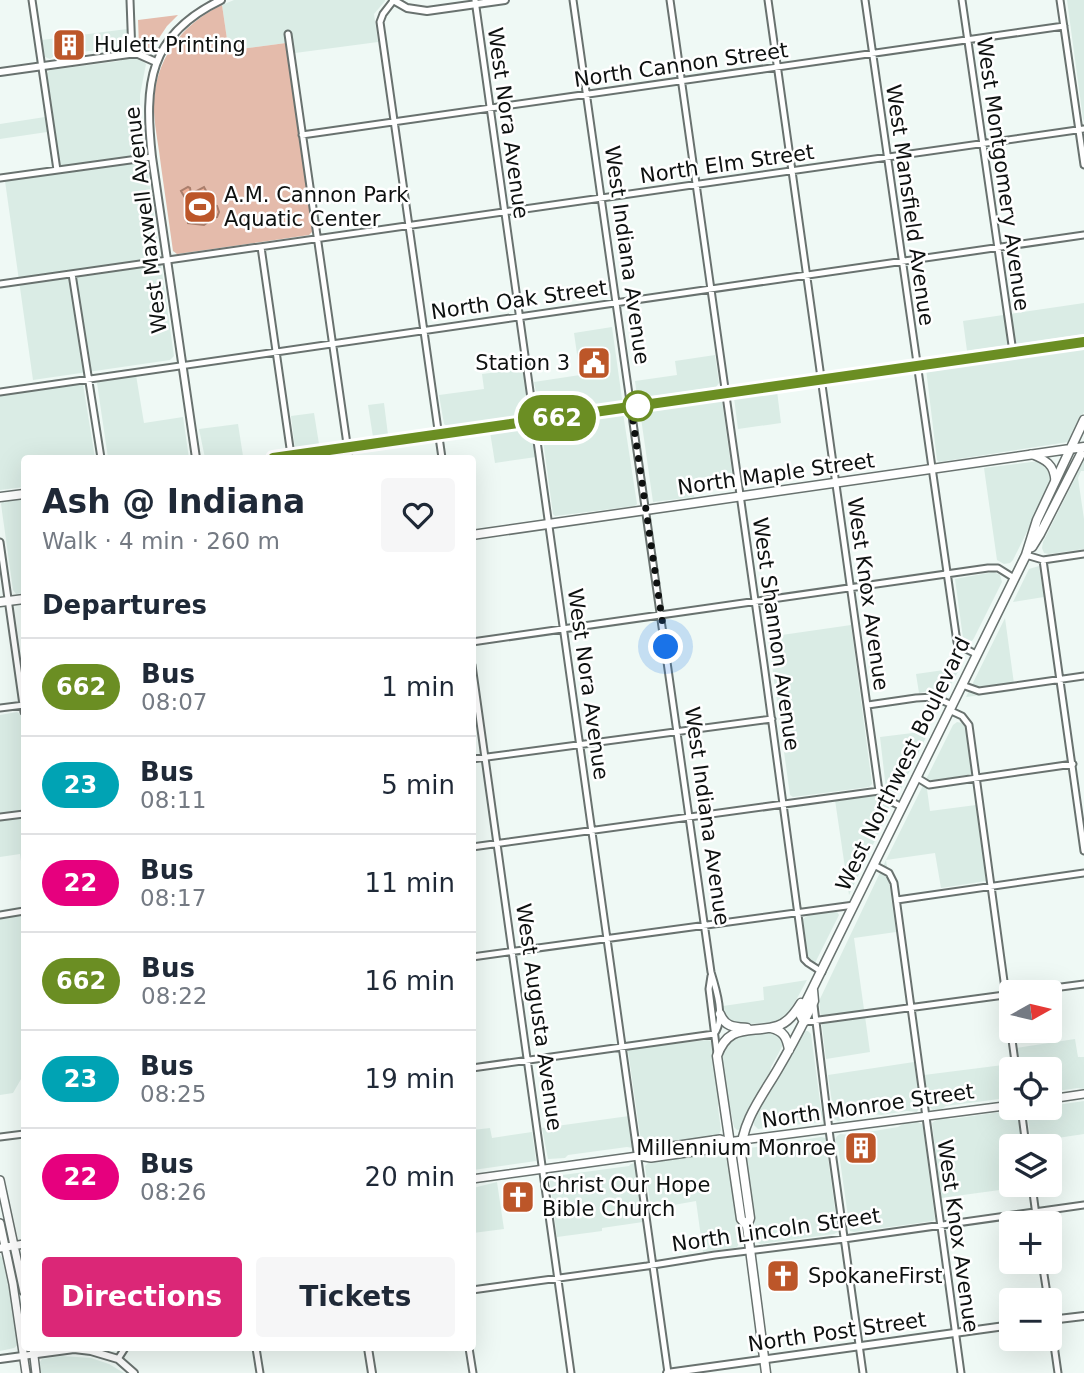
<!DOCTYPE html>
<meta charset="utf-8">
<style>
body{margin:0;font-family:"DejaVu Sans",sans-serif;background:#f6f6f7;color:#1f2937;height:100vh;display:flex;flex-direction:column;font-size:26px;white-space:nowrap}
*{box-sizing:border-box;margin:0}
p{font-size:23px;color:#747a83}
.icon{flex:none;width:38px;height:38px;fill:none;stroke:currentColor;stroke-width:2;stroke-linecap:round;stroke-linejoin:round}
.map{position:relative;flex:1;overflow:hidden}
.panel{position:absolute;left:21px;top:455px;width:455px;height:896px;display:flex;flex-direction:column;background:#fff;border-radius:7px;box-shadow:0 7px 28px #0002}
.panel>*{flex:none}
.badge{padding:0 14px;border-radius:23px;font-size:24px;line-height:46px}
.needle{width:46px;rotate:82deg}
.fabs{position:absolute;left:999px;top:980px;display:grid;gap:14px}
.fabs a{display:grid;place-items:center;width:63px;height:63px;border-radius:7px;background:#fff;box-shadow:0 7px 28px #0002;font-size:35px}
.you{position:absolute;width:35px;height:35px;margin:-18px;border:5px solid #fff;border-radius:50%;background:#1a73e8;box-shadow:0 0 0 10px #1a73e833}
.map>.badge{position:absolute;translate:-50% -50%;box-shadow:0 0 0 4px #fff}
h2{padding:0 21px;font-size:26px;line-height:63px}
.round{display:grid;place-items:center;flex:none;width:74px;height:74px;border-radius:7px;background:#f6f6f7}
.summary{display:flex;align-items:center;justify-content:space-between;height:119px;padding:0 21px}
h1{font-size:33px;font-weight:700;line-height:52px}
.action{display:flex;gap:14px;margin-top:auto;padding:14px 21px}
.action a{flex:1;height:80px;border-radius:7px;background:#db2777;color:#fff;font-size:28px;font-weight:700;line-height:80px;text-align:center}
.action a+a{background:#f6f6f7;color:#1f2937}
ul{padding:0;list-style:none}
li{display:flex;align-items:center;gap:21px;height:98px;padding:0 21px;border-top:2px solid #e0e1e3}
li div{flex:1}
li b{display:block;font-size:26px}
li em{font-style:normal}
li .badge{min-width:77px;font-weight:700;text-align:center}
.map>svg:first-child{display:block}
.built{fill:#daece5}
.green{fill:#e4bbab}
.water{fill:#edad94;stroke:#aa7e6c;stroke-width:2}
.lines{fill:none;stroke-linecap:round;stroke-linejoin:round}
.minor-casing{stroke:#69726f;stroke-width:9}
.tertiary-casing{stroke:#69726f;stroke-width:10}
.secondary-casing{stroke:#69726f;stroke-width:10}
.primary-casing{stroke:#69726f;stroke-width:11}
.minor{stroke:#fff;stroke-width:5}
.tertiary{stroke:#fff;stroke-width:6}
.secondary{stroke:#fff;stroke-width:7}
.primary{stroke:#fff;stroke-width:8}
.line-casing{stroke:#fff;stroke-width:16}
.line{stroke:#6b8e23;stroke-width:10}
.walk{stroke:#0e1110;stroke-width:7;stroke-dasharray:0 12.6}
.stop-dot{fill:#fff;stroke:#6b8e23;stroke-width:3.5}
.labels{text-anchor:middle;stroke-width:5;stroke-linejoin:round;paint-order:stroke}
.poi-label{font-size:21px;fill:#0e1110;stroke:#fff;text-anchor:start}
.street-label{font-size:21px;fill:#0e1110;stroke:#fff}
</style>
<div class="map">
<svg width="1084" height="1373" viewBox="0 0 1084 1373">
<rect width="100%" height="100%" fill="#eff9f5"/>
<!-- built -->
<path class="built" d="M234,0H385V1L374,14L378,42L295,53L293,42L240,49L228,46L222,5Z
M1067,0H1084V121L1083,119Z
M127,29L128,43L124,48L117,47L54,56L50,59L45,57L42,40Z
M130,57L141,59L146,64L140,95V118L174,356L170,360L33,380L5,181L61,172L47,74L49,71L51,70L120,61L123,58Z
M45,117L47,132L0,139V124Z
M1084,303V334L967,351L963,321Z
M612,327L622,399L621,401L540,412L534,382L580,375L574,333Z
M1084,348V412L1068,442L939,462L937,460L926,369Z
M715,355L719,383L716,387L639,398L637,397L635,381L677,375L675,361Z
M523,369L529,410L527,414L447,426L444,424L439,395L484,389L482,374Z
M136,375L144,423L183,417L189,458H108L97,383L99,381Z
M83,384L95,458H24V487L0,490V395Z
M777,391L781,423L738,429L734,398Z
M719,399L722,401L732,473L692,479L694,497L653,502L640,411Z
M384,403L388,435L373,437L368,405Z
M314,413L319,444L295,448L291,416Z
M623,413L637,504L635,506L555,516L553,514L541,425Z
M238,424L243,456L221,458H205L199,429Z
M529,426L532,428L536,457L495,463L490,432Z
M1084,460V471H1081L1078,478L1084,519V549L1049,554L1044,553L1042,548L1043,542Z
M1039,461L1046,463L1051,469L1052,481L1013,560L1010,563L1004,564L997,560L984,468Z
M24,498V593L16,594L13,590L1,504L3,501Z
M1039,566L1044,597L1013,602L1029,569Z
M994,572L1000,575L1002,582L974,638L972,641L965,640L963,638L955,579Z
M1005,618L1015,691L966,697Z
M851,625L872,784L869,787L793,797L790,795L768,637Z
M953,667L959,670L947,691L944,692L934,690L919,693L916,674L944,670Z
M17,712L21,715L24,741V883L20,854L0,857V715Z
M957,722L962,723L965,726L972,774L926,782L930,811L976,805L986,881L941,888L935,853L886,860L896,932L854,938L870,1052L826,1059L819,1001L886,860L953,725Z
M929,731L900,791L896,793L890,794L886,789L880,737Z
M874,795L886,804L889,807L888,813L849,895L835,800Z
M24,906V1074L13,1093L0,1095V910Z
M836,910L839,915L815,963H812L809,960L807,955L803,919L811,913Z
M807,980L789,1013L777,1022L734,1025L725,1020L723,1006L764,1000L763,987Z
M773,1031L778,1032L784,1043L771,1067L770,1076L748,1110L741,1129L737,1130L734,1127L723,1072L722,1058L723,1049L733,1038L746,1034Z
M806,1031H808L811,1034L821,1109L824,1117L823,1120L820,1122L758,1129L754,1125V1117L803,1032Z
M1075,1039L1078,1057H1084V1089L1078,1088L1050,1092V1069H1012L1011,1099L1004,1100L999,1099L977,1102L946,1106L942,1109L933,1110L928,1105L924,1075L1011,1064L1009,1049Z
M707,1040L711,1041L712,1044L719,1093L718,1108L721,1130L719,1134L716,1136L644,1146L641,1141L628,1051L630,1049Z
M914,1062L920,1106L917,1112L907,1111L881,1115L873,1114L851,1117L838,1121L834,1119L832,1116L833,1109L828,1075Z
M1084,1101V1134L1031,1142L1027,1111L1028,1108H1050V1106Z
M1011,1109L1019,1112L1023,1146H1012V1185L1028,1186L941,1198L932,1123L939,1118L951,1119L1001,1112Z
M629,1116L633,1148L627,1147L568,1155L565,1158L548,1159L542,1128Z
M917,1122L922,1124L923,1127L935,1219L933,1221L854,1232L850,1231L838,1146L835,1140L837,1136L840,1134L850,1135L898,1127L905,1123Z
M490,1128L492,1138L532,1132L536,1161L473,1170V1130Z
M821,1137L826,1138L828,1141L827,1150L838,1232L834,1234L760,1244L757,1242L745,1155L746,1150L750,1148Z
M723,1152L728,1157L740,1242L737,1247L734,1248L703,1252L696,1201L651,1209L645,1166L650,1161Z
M635,1163L643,1222L602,1228V1231L557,1237L549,1175H553L555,1176L629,1166L631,1164Z
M497,1182L504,1229L473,1233V1188Z
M0,1255L4,1260L11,1288L19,1344L14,1348L0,1351Z
M62,1356L91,1358L109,1364L124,1373H39L38,1365L42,1359Z"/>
<!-- green -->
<path class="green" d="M222,5L228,46L239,44L240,49L286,43L313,231L309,235L177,254L173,251C169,223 165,194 161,166C159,148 155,130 154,112C152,64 179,25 222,5Z
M178,15L167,26L151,50L139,46L138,20Z"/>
<!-- water -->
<path class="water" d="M188,187L190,188L191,194L204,187L210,198L197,206L200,209L203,210L210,205L217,206L219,212L217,217L210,218L207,217L206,219L208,222L204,225L188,223V220C196,211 186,200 181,191Z"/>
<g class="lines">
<defs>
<path id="minor" d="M32,0L57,170
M130,0L132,54
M475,0L668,1373
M573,0L711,972C716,988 726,1020 714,1034
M670,0L764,664L804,959L808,963L822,972
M768,0L879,791L888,800L902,807
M865,0L957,642L962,647L976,654
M962,0L1013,352
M1060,0L1084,165
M393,1L383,14L380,22L442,458
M288,34L349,458
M302,135L1064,26
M0,178L152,157
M261,247L291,455
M72,274L101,458
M0,284L1084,129
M0,392L1084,235
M0,542L24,712
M1026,555L1043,560L1084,554
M1043,560L1084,851
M472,642L988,568H998L1014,578
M472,665L571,1373
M962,685L979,691L1084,676
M868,705L916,698L934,697L952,705
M0,708L24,705
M949,710L962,716L969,725L1016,1069
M472,759L772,719
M916,777L929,785L1073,764
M0,817L24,814
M472,847L879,791
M874,865L889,873L894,883L961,1373
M897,900L1084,873
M0,915L24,911
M472,957L854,905
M711,976L709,989L717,1053
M1023,992L1084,984
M814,1005L829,1130L863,1373
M804,1022L1012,994
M472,1068L714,1034
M1021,1108L1026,1146
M0,1137L24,1134
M1032,1185L1037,1223
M1042,1262L1048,1300
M472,1290L647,1266L715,1255L844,1239L1084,1205
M1050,1317L1058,1373
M256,1348L260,1373
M469,1348L473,1373
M118,1359L125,1348"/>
<path id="tertiary" d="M393,0L407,8L427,11L505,0
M0,72L129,54H138L156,62
M196,458L152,157C144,84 148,35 221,0
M1050,1320L1084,1316
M368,1348L372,1373
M0,1359L74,1349L91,1351L118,1359L134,1373
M667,1373L1012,1325"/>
<path id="secondary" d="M1031,454C1046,460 1054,464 1055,481
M1050,1099L1084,1094
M638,1156L645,1150L720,1139L730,1142L735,1141L1012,1105
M472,1179L638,1156L651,1158L721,1148L730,1142
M0,1180L24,1292
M0,1223L13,1284L26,1373
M0,1248L24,1244
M33,1348L36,1373"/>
<path id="primary" d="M273,458L1084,342
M0,497L24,494
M472,535L1084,447
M1032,547L1040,534L1084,448
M0,602L24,599
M720,1014C725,1027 734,1027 747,1028
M804,1022L800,1014L1026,555L1037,520L1084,420
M771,1028C784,1031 787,1038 789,1050
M747,1226L741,1219L717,1056C729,1022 751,1034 777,1026C788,1023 795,1013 801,1003
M766,1373L747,1226L750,1218L741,1154C741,1122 763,1095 778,1069C791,1047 803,1024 814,1001L813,990"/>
</defs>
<!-- minor casing -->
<use href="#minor" class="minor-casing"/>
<!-- tertiary casing -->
<use href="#tertiary" class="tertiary-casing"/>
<!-- secondary casing -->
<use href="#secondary" class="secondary-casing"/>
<!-- primary casing -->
<use href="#primary" class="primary-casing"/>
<!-- minor -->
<use href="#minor" class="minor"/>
<!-- tertiary -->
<use href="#tertiary" class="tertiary"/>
<!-- secondary -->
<use href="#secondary" class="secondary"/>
<!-- primary -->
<use href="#primary" class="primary"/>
</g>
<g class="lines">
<defs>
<path id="line" d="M273,458L1084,342"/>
</defs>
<!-- line casing -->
<use href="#line" class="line-casing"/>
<!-- line -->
<use href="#line" class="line"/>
<!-- walk -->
<path class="walk" d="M638,406H640L631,407L666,647"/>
</g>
<!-- icons -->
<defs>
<symbol id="building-square" viewBox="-11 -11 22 22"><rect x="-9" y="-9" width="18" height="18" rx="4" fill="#bc5629" stroke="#fff"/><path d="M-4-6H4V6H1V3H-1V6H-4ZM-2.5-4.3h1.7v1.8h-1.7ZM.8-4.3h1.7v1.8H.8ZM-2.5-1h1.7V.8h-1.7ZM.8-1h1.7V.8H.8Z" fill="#fff"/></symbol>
<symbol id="stadium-square" viewBox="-11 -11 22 22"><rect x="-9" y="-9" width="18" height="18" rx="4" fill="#bc5629" stroke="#fff"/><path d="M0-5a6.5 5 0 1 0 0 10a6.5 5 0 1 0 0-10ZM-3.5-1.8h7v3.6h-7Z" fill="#fff"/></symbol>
<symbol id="civic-square" viewBox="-11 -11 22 22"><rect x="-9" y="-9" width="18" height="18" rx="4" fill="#bc5629" stroke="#fff"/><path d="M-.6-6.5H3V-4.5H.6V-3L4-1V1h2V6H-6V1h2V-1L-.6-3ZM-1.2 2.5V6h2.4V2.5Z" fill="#fff"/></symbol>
<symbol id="church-square" viewBox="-11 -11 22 22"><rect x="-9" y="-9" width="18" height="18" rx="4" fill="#bc5629" stroke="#fff"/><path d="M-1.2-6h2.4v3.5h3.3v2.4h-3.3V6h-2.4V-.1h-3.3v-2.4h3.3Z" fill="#fff"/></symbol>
</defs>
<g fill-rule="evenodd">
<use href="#building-square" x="50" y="26" width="38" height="38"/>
<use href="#stadium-square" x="181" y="188" width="38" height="38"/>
<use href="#civic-square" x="575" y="344" width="38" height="38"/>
<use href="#building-square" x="842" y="1129" width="38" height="38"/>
<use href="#church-square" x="499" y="1178" width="38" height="38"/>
<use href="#church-square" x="764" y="1257" width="38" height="38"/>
</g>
<!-- markers -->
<circle class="stop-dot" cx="638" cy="406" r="14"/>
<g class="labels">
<!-- poi labels -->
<g class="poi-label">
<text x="94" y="52">Hulett Printing</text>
<text x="224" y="202">A.M. Cannon Park<tspan x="224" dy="24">Aquatic Center</tspan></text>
<text x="570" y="370" text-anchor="end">Station 3</text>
<text x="836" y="1155" text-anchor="end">Millennium Monroe</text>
<text x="542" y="1192">Christ Our Hope<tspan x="542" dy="24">Bible Church</tspan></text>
<text x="808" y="1283">SpokaneFirst</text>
</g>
<!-- street labels -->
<g class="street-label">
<text transform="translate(681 65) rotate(-8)" y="7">North Cannon Street</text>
<text transform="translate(508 123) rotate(82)" y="7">West Nora Avenue</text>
<text transform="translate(727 164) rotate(-8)" y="7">North Elm Street</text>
<text transform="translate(1003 174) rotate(82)" y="7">West Montgomery Avenue</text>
<text transform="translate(910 205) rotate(82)" y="7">West Mansfield Avenue</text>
<text transform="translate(146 220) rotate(-97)" y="7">West Maxwell Avenue</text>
<text transform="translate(627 255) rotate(82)" y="7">West Indiana Avenue</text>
<text transform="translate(519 300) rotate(-8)" y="7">North Oak Street</text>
<text transform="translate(776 474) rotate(-8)" y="7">North Maple Street</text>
<text transform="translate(868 594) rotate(82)" y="7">West Knox Avenue</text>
<text transform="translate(776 634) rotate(82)" y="7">West Shannon Avenue</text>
<text transform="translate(588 684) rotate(82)" y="7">West Nora Avenue</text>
<text transform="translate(903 764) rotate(-64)" y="7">West Northwest Boulevard</text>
<text transform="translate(707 816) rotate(82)" y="7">West Indiana Avenue</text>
<text transform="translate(539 1017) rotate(82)" y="7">West Augusta Avenue</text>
<text transform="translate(868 1106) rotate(-8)" y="7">North Monroe Street</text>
<text transform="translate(776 1230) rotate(-8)" y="7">North Lincoln Street</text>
<text transform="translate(958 1236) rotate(82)" y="7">West Knox Avenue</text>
<text transform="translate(837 1332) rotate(-8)" y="7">North Post Street</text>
</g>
</g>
</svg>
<div class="fabs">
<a><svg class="needle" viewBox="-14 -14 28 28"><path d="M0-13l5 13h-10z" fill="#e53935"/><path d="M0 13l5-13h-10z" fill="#747a83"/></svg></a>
<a><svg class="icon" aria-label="locate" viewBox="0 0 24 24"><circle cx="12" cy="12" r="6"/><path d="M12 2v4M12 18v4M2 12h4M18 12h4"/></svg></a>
<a><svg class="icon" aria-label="layers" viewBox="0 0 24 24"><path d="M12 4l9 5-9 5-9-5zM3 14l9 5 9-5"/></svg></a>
<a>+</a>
<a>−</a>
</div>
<div class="you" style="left:666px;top:647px"></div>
<b class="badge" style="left:557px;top:418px;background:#6b8e23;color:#fff">662</b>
<section class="panel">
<div class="summary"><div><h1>Ash @ Indiana</h1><p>Walk · 4 min · 260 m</p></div><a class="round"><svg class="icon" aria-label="heart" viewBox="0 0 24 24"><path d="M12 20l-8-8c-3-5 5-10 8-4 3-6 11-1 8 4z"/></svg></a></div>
<h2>Departures</h2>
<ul>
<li><span class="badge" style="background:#6b8e23;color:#fff">662</span><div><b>Bus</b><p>08:07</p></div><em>1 min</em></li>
<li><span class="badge" style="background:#00a3b4;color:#fff">23</span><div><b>Bus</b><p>08:11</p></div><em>5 min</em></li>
<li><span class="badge" style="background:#e6007e;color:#fff">22</span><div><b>Bus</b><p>08:17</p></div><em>11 min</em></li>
<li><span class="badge" style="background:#6b8e23;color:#fff">662</span><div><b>Bus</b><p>08:22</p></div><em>16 min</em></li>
<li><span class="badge" style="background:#00a3b4;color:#fff">23</span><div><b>Bus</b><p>08:25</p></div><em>19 min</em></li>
<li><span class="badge" style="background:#e6007e;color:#fff">22</span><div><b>Bus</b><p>08:26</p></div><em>20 min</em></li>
</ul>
<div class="action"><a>Directions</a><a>Tickets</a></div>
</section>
</div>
